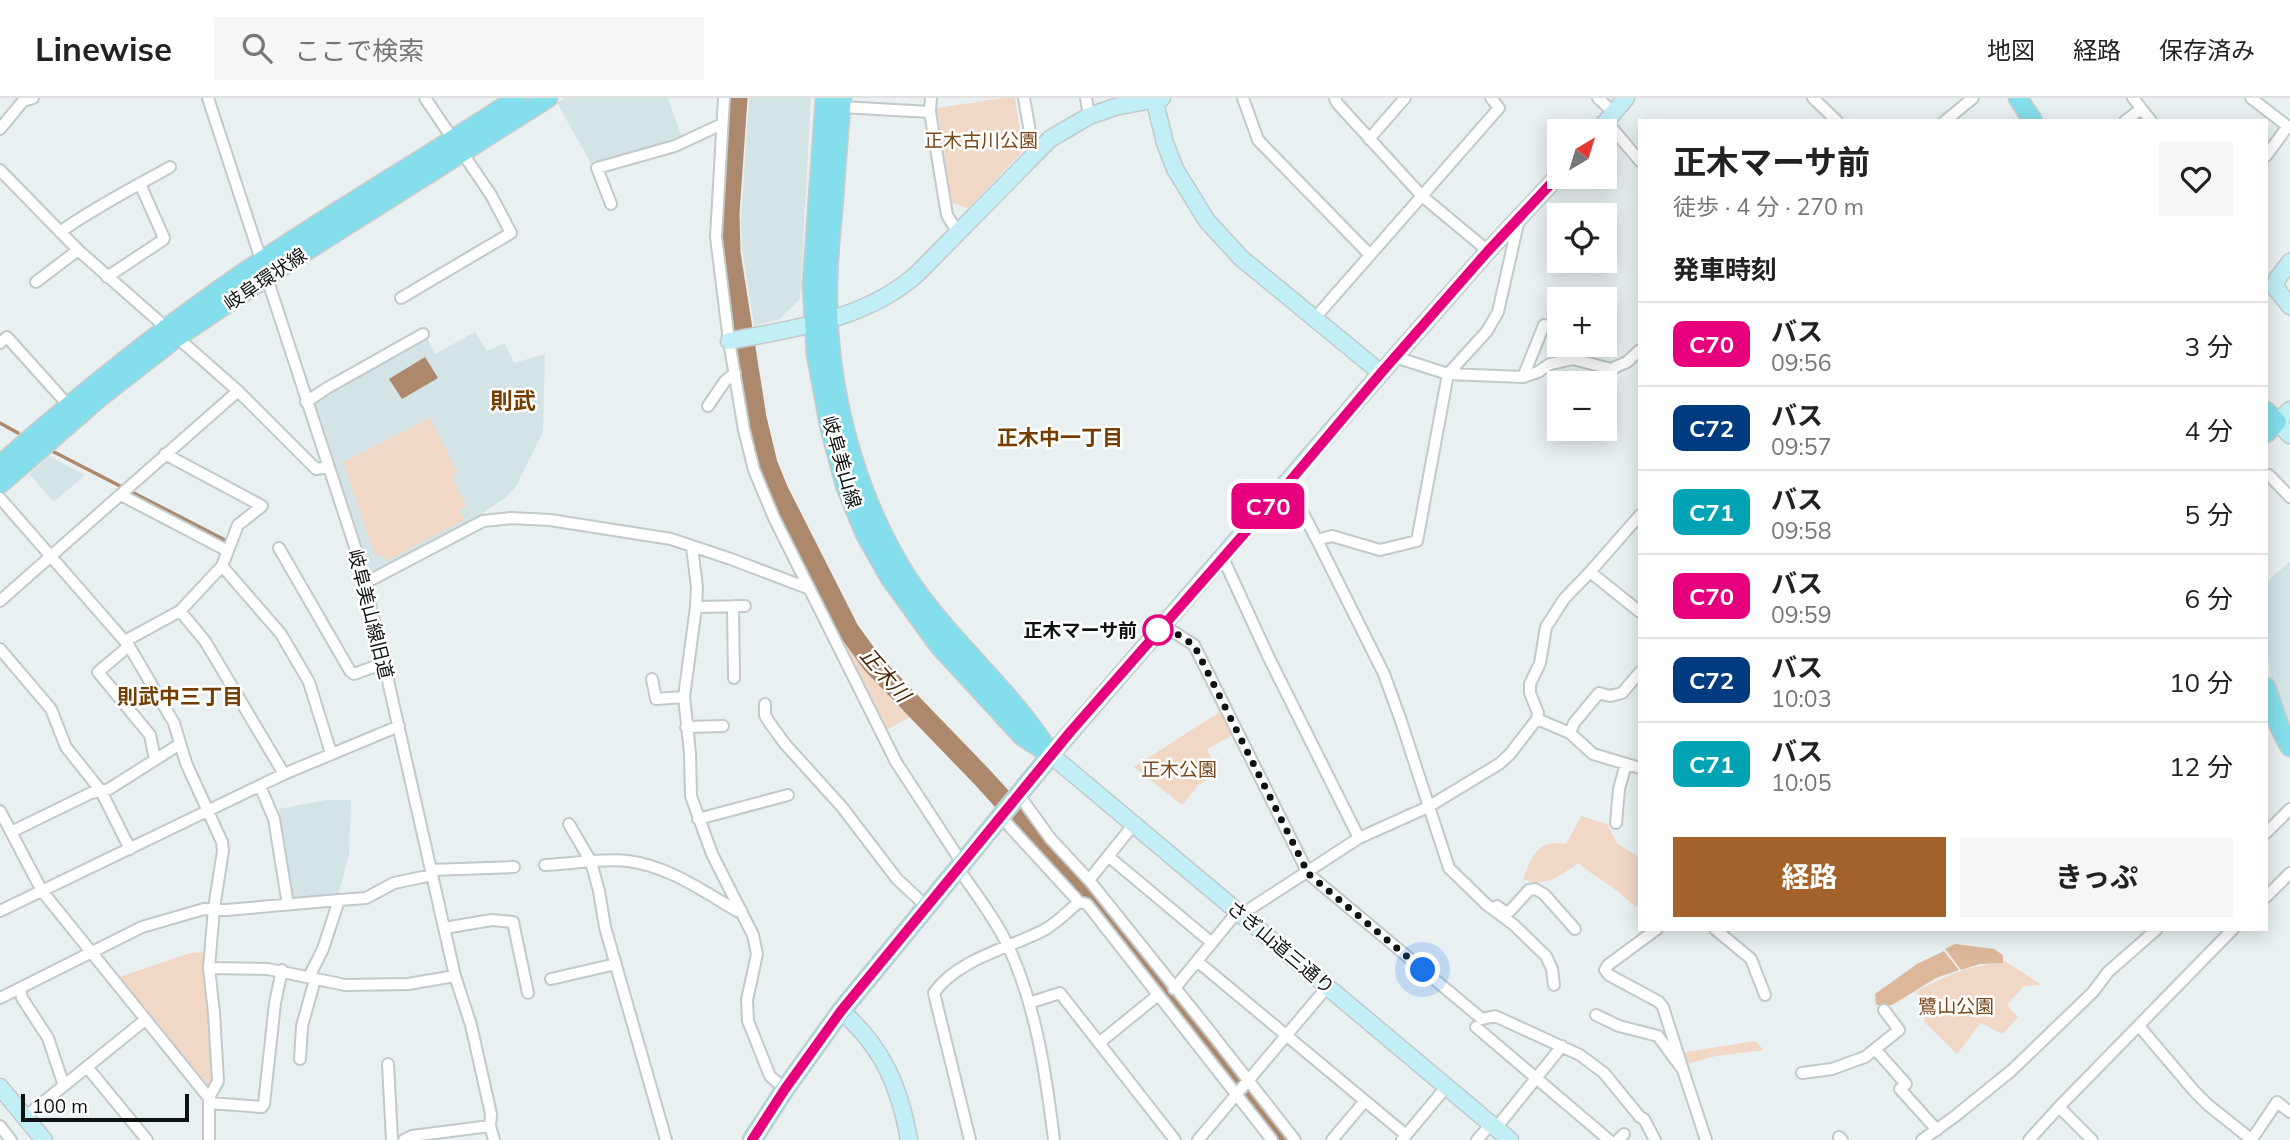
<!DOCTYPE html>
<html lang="ja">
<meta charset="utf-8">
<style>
body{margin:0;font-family:Mulish,"Noto Sans JP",sans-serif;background:#f6f6f6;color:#222;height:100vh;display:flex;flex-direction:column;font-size:26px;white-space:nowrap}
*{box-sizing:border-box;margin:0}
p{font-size:23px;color:#767676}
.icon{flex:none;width:38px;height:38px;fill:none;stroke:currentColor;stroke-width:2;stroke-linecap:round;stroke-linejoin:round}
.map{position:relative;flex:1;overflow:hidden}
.drawer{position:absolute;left:1638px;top:21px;width:630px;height:812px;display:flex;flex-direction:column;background:#fff;border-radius:0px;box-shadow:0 4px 18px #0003}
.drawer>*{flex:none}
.badge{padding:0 14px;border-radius:10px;font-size:24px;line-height:46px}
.needle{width:46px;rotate:38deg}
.controls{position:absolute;left:1547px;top:21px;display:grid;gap:14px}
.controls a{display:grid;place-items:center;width:70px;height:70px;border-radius:0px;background:#fff;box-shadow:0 4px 18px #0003;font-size:35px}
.scale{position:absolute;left:21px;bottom:18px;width:168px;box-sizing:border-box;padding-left:7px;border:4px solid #0f1212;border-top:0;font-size:19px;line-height:24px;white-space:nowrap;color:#0f1212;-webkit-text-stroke:5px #fff;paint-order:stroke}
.you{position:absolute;width:35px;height:35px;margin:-18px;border:5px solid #fff;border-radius:50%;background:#1a73e8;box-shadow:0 0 0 10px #1a73e833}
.map>.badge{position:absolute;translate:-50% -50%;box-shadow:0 0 0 4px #fff}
h2{padding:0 35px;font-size:26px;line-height:63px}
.round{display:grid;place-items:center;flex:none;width:74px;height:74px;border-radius:0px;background:#f6f6f6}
.overview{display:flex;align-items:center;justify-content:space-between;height:119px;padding:0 35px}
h1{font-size:33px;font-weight:700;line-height:52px}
.button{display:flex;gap:14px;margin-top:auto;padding:14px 35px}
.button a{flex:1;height:80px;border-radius:0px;background:#a2622a;color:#fff;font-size:28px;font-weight:700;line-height:80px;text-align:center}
.button a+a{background:#f6f6f6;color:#222}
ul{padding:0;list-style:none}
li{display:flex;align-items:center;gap:21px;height:84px;padding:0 35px;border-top:2px solid #e0e0e0}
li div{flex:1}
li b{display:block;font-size:26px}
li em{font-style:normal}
li .badge{min-width:77px;font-weight:700;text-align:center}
header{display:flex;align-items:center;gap:42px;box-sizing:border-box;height:98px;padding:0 35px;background:#fff;border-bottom:2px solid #e0e0e0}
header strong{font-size:33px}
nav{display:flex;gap:38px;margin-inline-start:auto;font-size:24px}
.search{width:490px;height:63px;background:#f6f6f6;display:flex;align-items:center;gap:18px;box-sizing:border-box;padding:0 24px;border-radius:0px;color:#767676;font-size:26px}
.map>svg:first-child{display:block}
.built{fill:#d3e3e6}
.green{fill:#f1d8c6}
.forest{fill:#ddb79a}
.water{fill:#ac886c}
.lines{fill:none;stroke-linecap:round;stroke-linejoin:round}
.stream{stroke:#ac886c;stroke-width:3.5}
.river{stroke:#ac886c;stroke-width:21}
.street-casing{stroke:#c1c9ca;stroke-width:14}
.secondary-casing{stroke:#c1c9ca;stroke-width:19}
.primary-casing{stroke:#cacbcb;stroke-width:21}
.street{stroke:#fff;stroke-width:10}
.secondary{stroke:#c2eef5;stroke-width:16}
.primary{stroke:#85deeb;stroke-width:18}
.line-casing{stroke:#fff;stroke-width:16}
.line{stroke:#e6007e;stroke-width:10}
.walk{stroke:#0f1212;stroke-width:7;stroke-dasharray:0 12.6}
.stop-dot{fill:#fff;stroke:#e6007e;stroke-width:3.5}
.labels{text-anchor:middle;stroke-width:5;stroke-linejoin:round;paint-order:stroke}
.park-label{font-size:19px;fill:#7a481c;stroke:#fff}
.street-label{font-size:19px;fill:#0f1212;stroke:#fff}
.stop-label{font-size:19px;font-weight:bold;fill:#0f1212;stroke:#fff;text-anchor:end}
.neighbourhood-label{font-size:21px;font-weight:bold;fill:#753e01;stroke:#fff}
.water-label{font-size:21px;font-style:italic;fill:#4b2703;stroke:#fff}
.quarter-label{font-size:23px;font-weight:bold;fill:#753e01;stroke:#fff}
</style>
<header>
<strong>Linewise</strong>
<div class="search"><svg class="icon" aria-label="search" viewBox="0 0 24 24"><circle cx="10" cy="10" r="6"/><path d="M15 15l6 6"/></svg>ここで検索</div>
<nav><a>地図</a><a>経路</a><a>保存済み</a></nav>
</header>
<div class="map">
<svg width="2290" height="1042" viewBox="0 0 2290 1042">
<rect width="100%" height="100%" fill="#e9f0f2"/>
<!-- built -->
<path class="built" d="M565,0H668L682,40L593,69L557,5Z
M749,0H811L800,201L780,221L754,228L742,150L741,123Z
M475,234L487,253L504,245L514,265L545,256L543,334L517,387L507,398L471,424L376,474L369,471L313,304L427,240L435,256Z
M49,358L85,377L54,404L29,376Z
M2290,463V636L2282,619L2270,576L2266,545V485Z
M326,702H351L349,756L338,798L297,801L293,798L279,711Z"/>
<!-- green -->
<path class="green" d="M1004,0H1015L1023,53L968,110L952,105L937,10Z
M430,320L457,374L452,378L466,408L460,413L464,422L388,462L374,455L343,364Z
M831,519L854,557L888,594L890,601L910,619L884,633L827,521Z
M1221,613L1233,637L1207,651L1219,676L1198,687L1182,707L1134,669Z
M1581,718L1607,726L1617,745L1640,760V810C1628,805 1622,796 1612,789C1600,781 1589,774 1578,765C1560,778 1546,790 1523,781C1528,769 1534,749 1549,746C1554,744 1561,746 1566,746Z
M204,854L213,950L212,987L208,988L119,879L190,855Z
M2003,862L2042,887L2024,888L2007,907L2018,919L2003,936L1981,925L1957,956L1924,924L1926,906L1916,894C1943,878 1971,867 2002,865Z
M1755,943L1764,952L1716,958L1687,966L1685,954Z"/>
<!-- forest -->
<path class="forest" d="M1955,846L1994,851L2003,857V865L1980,866L1961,872L1945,851Z
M1944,853L1959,872L1936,880L1892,907H1876L1875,896L1917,866Z"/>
<!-- water -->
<path class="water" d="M425,259L438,280L402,301L389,281Z"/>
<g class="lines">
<!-- stream -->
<path class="stream" d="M0,325L18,335
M54,354L225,442"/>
<!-- river -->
<path class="river" d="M737,0L729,115L730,155L756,320L767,366L778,393L849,533L873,566L983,680L1085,793L1283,1042"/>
<defs>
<path id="street" d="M208,0L359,461L384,565L455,878L471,927L491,1016L490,1028L494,1042
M724,0L716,139L729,243L744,332L754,372L774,420L896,664L962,765
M931,0L930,14L947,117L958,135
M1024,0L1034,56
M1086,0L1089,18
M1243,0L1258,42L1370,157
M1335,0L1337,5L1422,98L1488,153
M1598,0L1613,14
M1813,0L1837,23
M2133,0L2151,23
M2251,0L2290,30
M841,9L930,14
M1606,23L1640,63
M1945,23L1973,0
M2125,23L2141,11
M0,31L23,3L33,0
M1369,41L1405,0
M2266,58L2288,28
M0,72L78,152L238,293L316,371L328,369
M611,106L597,70L675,48L722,26
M60,134C95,109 133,90 170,69
M107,179L163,142L164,140L140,86
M36,184L78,152
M401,200L511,135L491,97L425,0
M1314,221L1499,10L1491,0
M0,245L7,239L68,307
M1395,259L1448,276L1523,279L1538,274L1550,266L1573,261L1611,271L1627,264L1640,252
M1523,279L1544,227
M306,304L327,290L423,236
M708,308L725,283L735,275
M165,356L262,408L238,427L222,468
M2266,377H2269L2290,399
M1285,389L1296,402L1317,442L1384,576L1401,623L1449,770L1487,807L1514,827L1546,858L1552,871L1554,887
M121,397L228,453
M0,400L129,548L174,625L186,665L222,744L223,753L214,810L209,870L214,915L218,983L209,1000V1042
M1317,442L1332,438L1380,452L1417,443L1448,276L1487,233L1498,214L1519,121
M692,449L697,489L696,509L684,599L690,655L691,698L712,756L753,837L757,856L747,902L748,923L770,978L785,991
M279,450L350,573L354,576L384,565
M1223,460L1269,560L1359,740
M1590,474L1640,514
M365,485L483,423L511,420L550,422L671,441L731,461L810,491
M0,503L238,293
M733,508L734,580
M696,509L745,508
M180,513L205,543L284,676
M1163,527L1194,547L1304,767L1305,773L1482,921L1495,918L1580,957L1604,975L1640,1019L1644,1021L1655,1042
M125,543L180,513L222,468L281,536L309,584L331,655
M129,548L98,574L150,637L155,661
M0,551L51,611L66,649L101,693L91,695L11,734
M652,581L656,601L684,599
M765,606V617L769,624L785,646L842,709L897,781L926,808
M1537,621L1570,635L1593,656L1640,670
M686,629L723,628
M1570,635L1574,625L1599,595L1610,598L1622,595L1640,574
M260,688L274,721L288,807
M1019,697L1050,740L1089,782L1209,932L1295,1042
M0,713L42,793L209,1000
M1001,719L1079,804L1087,806L1272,1042
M698,721L788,697
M1616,725L1619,691L1626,666
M569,726L591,764L599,793L605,829L666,1042
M2266,735L2290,711
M130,751L101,693L109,691L180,646
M1108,758L1212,845
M545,767C571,766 602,760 628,763C668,768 703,793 737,813L741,812
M958,770C975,795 995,820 1008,848C1036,907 1046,977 1054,1042
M431,772L514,769
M1089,782L1134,726
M2266,799L2290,775
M339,802L366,800L394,785L432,777
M1497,808L1504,813L1509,814L1529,792L1535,791L1544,796L1575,831
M0,813L284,676L399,628
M1242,816L1359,740L1428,709L1499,666L1510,656L1537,621L1538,615L1530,595V586L1540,565L1546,529L1564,501L1590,474L1640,417
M444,830L492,822L513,824L528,895
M1657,831L1608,867L1605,872L1609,877L1659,904L1663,909L1683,972
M1715,831L1751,861L1765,897
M1197,863L1406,1037
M209,870L268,871L345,887L408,886L455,878
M551,881L616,866
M20,890L22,900L48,940L64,988
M1174,891L1238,813
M0,900L142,829L204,811L227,812L339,802L323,851L309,879
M1029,905L1060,895L1175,1042
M1596,917L1619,928L1658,938L1683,972L1706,1042
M2139,928L2195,994L2208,1007L2252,1042
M1476,929L1609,1042
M1099,945L1158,897
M1875,951L1906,986L1900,991L1937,1032
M300,961L302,928L314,885L313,880
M388,966L392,1042
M87,969L147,1042
M1802,975L1832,971L1865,959L1899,932L1884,912
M209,1005L262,1009L264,1006L275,905L282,872
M2059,1009L2092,1042
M25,1019L145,922
M0,1028L11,1042
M1496,1030L1562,948
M1839,1039L1842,1042
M2252,1041L2277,1004L2290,1014
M404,1042L412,1038L490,1028
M970,1042L934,895C957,861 1010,850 1044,832C1057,825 1068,813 1079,804
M1198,1042L1328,888
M1332,1042L1364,1004
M1402,1042L1447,988
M1477,1042L1491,1026
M1618,1042L1624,1036
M1922,1042L1954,1019L2011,973L2093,894L2108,874L2157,831
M2029,1042L2059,1009L2233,831"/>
<path id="secondary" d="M1154,0L1165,45L1175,71L1207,123L1241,160L1381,275
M1598,33L1626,0
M2290,164L2277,181L2275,189L2290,208
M729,243C796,230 866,222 918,175L1050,41L1089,18L1115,9L1162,0
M2290,312L2277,324L2290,337
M841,913C882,948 900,989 909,1042
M0,989L44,1042
M1510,1042L1051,657L1381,275L1488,153L1559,77"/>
<path id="primary" d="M825,0L812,188L816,256L830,331L845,387L865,436L890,480L940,549L1022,638L1051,657
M842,0C838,37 836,74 833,111C831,136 828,161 828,185C825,284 854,396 907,479C948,542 1008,589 1048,652
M2018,0L2033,23
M2266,313L2277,324L2266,335
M0,367C76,300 155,236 239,178C329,116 425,61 517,0
M0,386L99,300L176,240L292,162L548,0
M2266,589L2280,630L2290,649
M752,1042L785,991L841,913L1051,657"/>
</defs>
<!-- street casing -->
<use href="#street" class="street-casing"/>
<!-- secondary casing -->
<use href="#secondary" class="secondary-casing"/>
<!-- primary casing -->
<use href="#primary" class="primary-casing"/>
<!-- street -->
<use href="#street" class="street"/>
<!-- secondary -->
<use href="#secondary" class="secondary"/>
<!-- primary -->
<use href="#primary" class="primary"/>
</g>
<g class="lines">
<defs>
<path id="line" d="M752,1042L785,991L841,913L1071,633L1285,389L1381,275L1488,153L1559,77"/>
</defs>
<!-- line casing -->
<use href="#line" class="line-casing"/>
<!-- line -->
<use href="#line" class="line"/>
<!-- walk -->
<path class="walk" d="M1158,532L1163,527L1194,547L1304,767L1305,773L1423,872"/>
</g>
<!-- markers -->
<circle class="stop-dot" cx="1158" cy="532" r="14"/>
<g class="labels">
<!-- park labels -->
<g class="park-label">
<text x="981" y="49">正木古川公園</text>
<text x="1179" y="678">正木公園</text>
<text x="1956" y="915">鷺山公園</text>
</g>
<!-- street labels -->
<g class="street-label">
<text transform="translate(265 181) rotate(-34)" y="7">岐阜環状線</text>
<text transform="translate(842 364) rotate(74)" y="7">岐阜美山線</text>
<text transform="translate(371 516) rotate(76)" y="7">岐阜美山線旧道</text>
<text transform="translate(1281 849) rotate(40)" y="7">さぎ山道三通り</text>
</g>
<!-- stop labels -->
<g class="stop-label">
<text x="1137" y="539">正木マーサ前</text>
</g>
<!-- neighbourhood labels -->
<g class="neighbourhood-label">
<text x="1060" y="347">正木中一丁目</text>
<text x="180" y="606">則武中三丁目</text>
</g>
<!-- water labels -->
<g class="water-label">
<text transform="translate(885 577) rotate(49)" y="7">正木川</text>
</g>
<!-- quarter labels -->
<g class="quarter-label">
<text x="513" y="311">則武</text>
</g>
</g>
</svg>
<div class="controls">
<a><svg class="needle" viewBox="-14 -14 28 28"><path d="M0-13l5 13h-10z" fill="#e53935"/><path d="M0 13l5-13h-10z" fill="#767676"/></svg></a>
<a><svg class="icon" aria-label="locate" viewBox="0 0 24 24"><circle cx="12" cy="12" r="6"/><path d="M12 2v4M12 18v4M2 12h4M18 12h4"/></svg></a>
<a>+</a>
<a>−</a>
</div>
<div class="scale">100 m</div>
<div class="you" style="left:1423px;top:872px"></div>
<b class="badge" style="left:1268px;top:408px;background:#e6007e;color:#fff">C70</b>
<section class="drawer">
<div class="overview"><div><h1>正木マーサ前</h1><p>徒歩 · 4 分 · 270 m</p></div><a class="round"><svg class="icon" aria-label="heart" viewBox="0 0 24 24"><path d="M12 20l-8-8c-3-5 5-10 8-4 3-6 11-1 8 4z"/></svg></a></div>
<h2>発車時刻</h2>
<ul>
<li><span class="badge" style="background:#e6007e;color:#fff">C70</span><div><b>バス</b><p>09:56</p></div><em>3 分</em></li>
<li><span class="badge" style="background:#003b80;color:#fff">C72</span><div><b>バス</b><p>09:57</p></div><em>4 分</em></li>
<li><span class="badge" style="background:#00a3b4;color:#fff">C71</span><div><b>バス</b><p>09:58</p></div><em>5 分</em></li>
<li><span class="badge" style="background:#e6007e;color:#fff">C70</span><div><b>バス</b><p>09:59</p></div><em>6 分</em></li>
<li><span class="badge" style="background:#003b80;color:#fff">C72</span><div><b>バス</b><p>10:03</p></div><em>10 分</em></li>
<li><span class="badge" style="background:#00a3b4;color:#fff">C71</span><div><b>バス</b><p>10:05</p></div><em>12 分</em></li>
</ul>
<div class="button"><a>経路</a><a>きっぷ</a></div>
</section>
</div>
